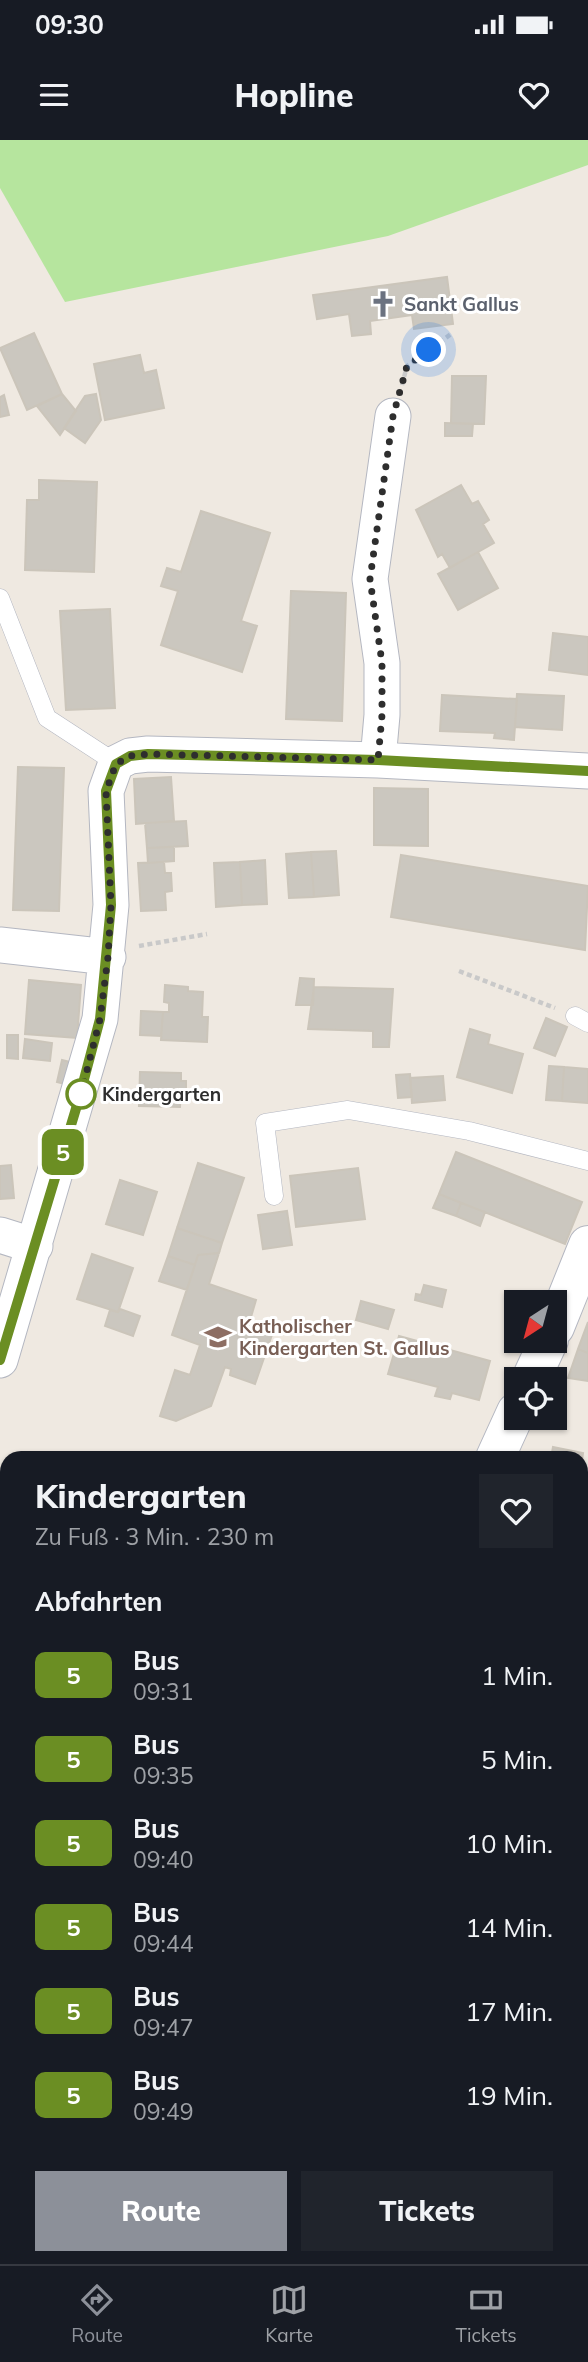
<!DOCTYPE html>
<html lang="de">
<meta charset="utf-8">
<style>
body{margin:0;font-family:Mulish,sans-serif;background:#20242c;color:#f1f3f6;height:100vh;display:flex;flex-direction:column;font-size:26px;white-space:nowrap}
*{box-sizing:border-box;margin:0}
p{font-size:23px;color:#9ea1a6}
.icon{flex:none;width:38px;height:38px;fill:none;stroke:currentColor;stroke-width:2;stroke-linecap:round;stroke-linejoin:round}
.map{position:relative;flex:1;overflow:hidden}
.panel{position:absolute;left:0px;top:1311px;width:588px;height:814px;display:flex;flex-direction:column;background:#171b24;border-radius:21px 21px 0 0;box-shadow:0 2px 5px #0004}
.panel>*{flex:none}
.badge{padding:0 14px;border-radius:10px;font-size:24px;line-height:46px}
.needle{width:46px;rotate:216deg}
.fabs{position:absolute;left:504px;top:1150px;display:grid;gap:14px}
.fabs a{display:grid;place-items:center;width:63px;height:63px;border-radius:0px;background:#171b24;box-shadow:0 2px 5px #0004;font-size:35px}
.you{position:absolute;width:35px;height:35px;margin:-18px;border:5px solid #fff;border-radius:50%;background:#1a73e8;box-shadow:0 0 0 10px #1a73e833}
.map>.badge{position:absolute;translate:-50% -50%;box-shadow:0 0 0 4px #fff}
h2{padding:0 35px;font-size:26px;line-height:63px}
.round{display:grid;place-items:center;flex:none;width:74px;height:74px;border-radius:0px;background:#20242c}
.overview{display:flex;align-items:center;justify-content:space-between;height:119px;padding:0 35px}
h1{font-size:33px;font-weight:800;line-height:52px}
.cta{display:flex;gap:14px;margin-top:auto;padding:14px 35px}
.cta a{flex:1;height:80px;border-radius:0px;background:#8c9099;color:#fff;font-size:28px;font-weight:800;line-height:80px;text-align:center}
.cta a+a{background:#20242c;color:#f1f3f6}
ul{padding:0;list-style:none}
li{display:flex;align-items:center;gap:21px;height:84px;padding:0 35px}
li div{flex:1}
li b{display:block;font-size:26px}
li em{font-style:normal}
li .badge{min-width:77px;font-weight:700;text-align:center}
.status{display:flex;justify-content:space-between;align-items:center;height:49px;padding:0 35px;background:#171b24;direction:ltr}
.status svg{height:19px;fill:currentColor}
header{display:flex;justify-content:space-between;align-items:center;height:91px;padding:0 35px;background:#171b24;font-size:32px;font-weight:800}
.dock{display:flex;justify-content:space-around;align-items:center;height:98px;border-top:2px solid #363941;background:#171b24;font-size:19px;color:#9ea1a6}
.dock a{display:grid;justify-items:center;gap:4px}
.dock .current{color:#8c9099}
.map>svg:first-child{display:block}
.green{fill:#b6e59e}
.building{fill:#cbc7bf;stroke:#cbc5ba;stroke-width:2}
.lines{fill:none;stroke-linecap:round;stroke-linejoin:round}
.service-casing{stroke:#b4b7c1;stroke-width:19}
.minor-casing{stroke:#b4b7c1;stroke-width:37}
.tertiary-casing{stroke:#b4b7c1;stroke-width:40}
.path{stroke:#c9c9c9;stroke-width:4.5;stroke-dasharray:5 3.5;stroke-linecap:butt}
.service{stroke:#fff;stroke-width:18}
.minor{stroke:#fff;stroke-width:35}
.tertiary{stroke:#fff;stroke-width:38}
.line-casing{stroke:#fff;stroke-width:16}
.line{stroke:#6b8e23;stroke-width:10}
.walk{stroke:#2e2e2e;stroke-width:7;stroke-dasharray:0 12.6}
.stop-dot{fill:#fff;stroke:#6b8e23;stroke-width:3.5}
.labels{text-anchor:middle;stroke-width:6;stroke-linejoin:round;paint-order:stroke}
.worship-label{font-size:19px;font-weight:bold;fill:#5b616d;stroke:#fff;text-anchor:start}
.stop-label{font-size:19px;font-weight:bold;fill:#2e2e2e;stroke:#fff;text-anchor:start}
.education-label{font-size:19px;font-weight:bold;fill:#785e54;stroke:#fff;text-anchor:start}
</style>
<div class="status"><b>09:30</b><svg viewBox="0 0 49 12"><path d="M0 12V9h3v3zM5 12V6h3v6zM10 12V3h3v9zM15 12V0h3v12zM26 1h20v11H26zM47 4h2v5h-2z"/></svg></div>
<header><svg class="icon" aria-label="menu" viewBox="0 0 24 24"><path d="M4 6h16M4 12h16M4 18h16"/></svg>Hopline<svg class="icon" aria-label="heart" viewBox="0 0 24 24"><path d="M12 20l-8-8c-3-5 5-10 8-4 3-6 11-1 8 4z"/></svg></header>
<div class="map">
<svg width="588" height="2124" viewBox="0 0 588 2124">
<rect width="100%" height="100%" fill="#efe9e1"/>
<!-- green -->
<path class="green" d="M0,0H588V25L388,96L65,162L0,48Z"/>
<!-- building -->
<path class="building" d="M447,137L453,184L414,189L412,175L370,181L371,194L352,196L349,174L317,179L313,155Z
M34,193L62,254L27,270L0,208Z
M140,215L144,233L156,230L164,268L105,280L94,224Z
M452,236H486L484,284L451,283Z
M62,254L76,271L60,295L37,266Z
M96,254L101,280L85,303L64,288L85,256Z
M4,255L9,275L0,277V257Z
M445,283L473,284L472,296H445Z
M39,340L97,342L94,432L25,430L27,360H39Z
M461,345L472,364L478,361L489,380L483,384L494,403L450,428L442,414L438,417L416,370Z
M201,371L270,393L241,481L257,486L242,532L161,505L178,451L161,446L167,428L181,432Z
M478,412L498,448L458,470L438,434Z
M291,451L346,453L342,581L286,579Z
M110,469L115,568L66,570L60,471Z
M553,493L588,497V535L549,530Z
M517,554L564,556L562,590L515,587Z
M442,555L517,559L514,600L494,598L495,593L440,591Z
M18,627L64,628L59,771L13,770Z
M171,637L174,681L136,684L134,639Z
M374,648L428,649V706L374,705Z
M186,681L188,706L147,708L145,683Z
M174,707V721L148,723L147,708Z
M336,711L339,755L314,757L311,712Z
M311,712L314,757L289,758L286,714Z
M401,715L588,746L585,810L391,777Z
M265,720L267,764L242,765L240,722Z
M164,722L165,733H171L172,751L165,752L166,770L141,771L138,723Z
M240,722L242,765L216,767L214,723Z
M300,838L314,839L313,865H296Z
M29,840L81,845L77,898L25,894Z
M165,845L188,847V851L203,852L202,877H208L207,902L161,900L163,872H169V863L164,862Z
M314,847L393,849L389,907H373V891L308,889Z
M141,871L163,872L161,896L140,895Z
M546,878L567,887L555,916L534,908Z
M470,889L490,895L488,904L523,914L512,953L457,937Z
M7,895H18V919L7,918Z
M25,899L52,903L50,921L23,918Z
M62,920L70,922L65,944L57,942Z
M549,926L564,927L562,961L546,960Z
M564,927L588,929V963L562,961Z
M140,932L181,933V941H186V949H181L180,967L139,966Z
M410,934L412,957L398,958L396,935Z
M443,936L445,960L412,963L410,938Z
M456,1012L582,1062L565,1104L439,1054Z
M198,1023L244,1038L222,1103L177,1088Z
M11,1025L14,1058L0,1059V1026Z
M358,1028L365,1079L296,1087L290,1036Z
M120,1040L157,1052L143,1095L106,1084Z
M439,1054L461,1063L456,1076L433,1068Z
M461,1063L485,1072L480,1086L456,1076Z
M287,1071L292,1105L263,1109L258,1075Z
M177,1088L222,1103L219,1113L198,1115L195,1125L168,1116Z
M219,1113L209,1144L256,1160L249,1184L273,1192L255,1244L230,1235L231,1229L225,1227L211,1266L176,1281L160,1276L175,1230L190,1235L200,1205L172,1195L198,1115Z
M92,1114L133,1128L118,1172L77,1159Z
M168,1116L195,1125L187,1150L159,1141Z
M424,1145L446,1150L442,1167L415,1160L416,1154L421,1155Z
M361,1161L394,1170L388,1189L356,1180Z
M120,1169L140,1176L133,1196L105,1186L110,1170L118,1172Z
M588,1182V1213L578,1209Z
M399,1196L490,1221L479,1260L452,1253L450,1259L435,1256L438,1247L388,1234Z
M578,1209L588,1213V1241L568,1238Z
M553,1307L583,1313L581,1328V1318H551Z
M0,1361L7,1362V1413L0,1412Z
M581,1409L588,1412V1468L581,1465Z
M0,1449H7V1504L0,1503Z
M0,1503L7,1504V1526L0,1525Z
M581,1693L588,1696V1748L581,1745Z
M0,1819L7,1822V1894L0,1891Z
M0,2001L7,2004V2055L0,2053Z
M0,2094L7,2096L0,2117Z
M21,2118H63L80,2124H19Z"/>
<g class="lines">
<defs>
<path id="service" d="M0,458L47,578L116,623
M575,876L588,883
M274,1056L265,983L348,970L469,991L588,1021
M0,1773L7,1772"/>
<path id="minor" d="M378,620L382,575V523L370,439L393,276
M0,805L108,817
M0,1095L35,1106
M0,1220L100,879L111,765L106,651L116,623L130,616L148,614L378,620L588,631
M581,1794L588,1795"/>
<path id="tertiary" d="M555,1187L588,1105
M531,1239L549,1200
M495,1318L516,1272
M147,2124L149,2118"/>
</defs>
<!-- service casing -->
<use href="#service" class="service-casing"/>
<!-- minor casing -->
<use href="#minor" class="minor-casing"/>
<!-- tertiary casing -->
<use href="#tertiary" class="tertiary-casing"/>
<!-- path -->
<path class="path" d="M402,245L407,226L451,194
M139,806L207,794
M459,831L555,868
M186,2124L188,2118"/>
<!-- service -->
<use href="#service" class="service"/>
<!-- minor -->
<use href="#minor" class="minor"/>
<!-- tertiary -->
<use href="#tertiary" class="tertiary"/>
</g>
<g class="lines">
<defs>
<path id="line" d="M0,1220L78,962L100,879L111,765L106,651L116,624L130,616L148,614L378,620L588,631"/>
</defs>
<!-- line casing -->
<use href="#line" class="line-casing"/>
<!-- line -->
<use href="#line" class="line"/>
<!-- walk -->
<path class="walk" d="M81,954L100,879L108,817L111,765L106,651L116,624L130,616L148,614L378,620L382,575V523L370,439L393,276L407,226L429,210"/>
</g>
<!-- icons -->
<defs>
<symbol id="church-bare" viewBox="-9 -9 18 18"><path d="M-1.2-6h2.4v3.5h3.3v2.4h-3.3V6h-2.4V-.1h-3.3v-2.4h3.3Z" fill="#6b7280" stroke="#fff" stroke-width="2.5" paint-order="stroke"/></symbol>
<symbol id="school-bare" viewBox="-9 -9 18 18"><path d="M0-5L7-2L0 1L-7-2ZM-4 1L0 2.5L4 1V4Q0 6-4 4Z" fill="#8d6e63" stroke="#fff" stroke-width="2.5" paint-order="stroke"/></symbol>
</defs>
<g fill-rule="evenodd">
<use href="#church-bare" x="364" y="145" width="38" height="38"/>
<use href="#school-bare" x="199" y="1178" width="38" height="38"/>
</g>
<!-- markers -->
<circle class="stop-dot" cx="81" cy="954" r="14"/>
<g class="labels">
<!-- worship labels -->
<g class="worship-label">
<text x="404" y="171">Sankt Gallus</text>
</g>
<!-- stop labels -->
<g class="stop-label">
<text x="102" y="961">Kindergarten</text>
</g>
<!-- education labels -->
<g class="education-label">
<text x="239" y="1193">Katholischer<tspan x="239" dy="22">Kindergarten St. Gallus</tspan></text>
</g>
</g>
</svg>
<div class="fabs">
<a><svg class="needle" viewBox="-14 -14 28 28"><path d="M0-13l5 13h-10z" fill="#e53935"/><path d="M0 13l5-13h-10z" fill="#9ea1a6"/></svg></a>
<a><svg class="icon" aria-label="locate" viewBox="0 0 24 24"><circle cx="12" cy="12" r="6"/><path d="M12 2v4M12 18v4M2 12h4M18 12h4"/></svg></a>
</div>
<div class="you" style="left:429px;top:210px"></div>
<b class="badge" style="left:63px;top:1012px;background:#6b8e23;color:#fff">5</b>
<section class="panel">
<div class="overview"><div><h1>Kindergarten</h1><p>Zu Fuß · 3 Min. · 230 m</p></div><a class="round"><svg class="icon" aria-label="heart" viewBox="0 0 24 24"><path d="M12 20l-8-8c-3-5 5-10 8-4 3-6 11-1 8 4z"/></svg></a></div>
<h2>Abfahrten</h2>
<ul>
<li><span class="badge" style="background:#6b8e23;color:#fff">5</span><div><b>Bus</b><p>09:31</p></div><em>1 Min.</em></li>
<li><span class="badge" style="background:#6b8e23;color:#fff">5</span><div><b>Bus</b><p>09:35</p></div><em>5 Min.</em></li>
<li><span class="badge" style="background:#6b8e23;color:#fff">5</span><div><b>Bus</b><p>09:40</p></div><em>10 Min.</em></li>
<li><span class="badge" style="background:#6b8e23;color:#fff">5</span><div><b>Bus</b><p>09:44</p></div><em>14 Min.</em></li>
<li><span class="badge" style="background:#6b8e23;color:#fff">5</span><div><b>Bus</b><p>09:47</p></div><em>17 Min.</em></li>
<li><span class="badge" style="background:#6b8e23;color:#fff">5</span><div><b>Bus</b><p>09:49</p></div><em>19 Min.</em></li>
</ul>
<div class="cta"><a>Route</a><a>Tickets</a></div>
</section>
</div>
<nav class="dock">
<a class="current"><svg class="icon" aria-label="directions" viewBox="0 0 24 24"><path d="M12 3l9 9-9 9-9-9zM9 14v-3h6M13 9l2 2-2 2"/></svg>Route</a>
<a><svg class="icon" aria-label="map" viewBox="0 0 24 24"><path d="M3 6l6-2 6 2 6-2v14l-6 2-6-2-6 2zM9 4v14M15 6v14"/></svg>Karte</a>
<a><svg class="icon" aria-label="tickets" viewBox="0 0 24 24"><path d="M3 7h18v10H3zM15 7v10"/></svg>Tickets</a>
</nav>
